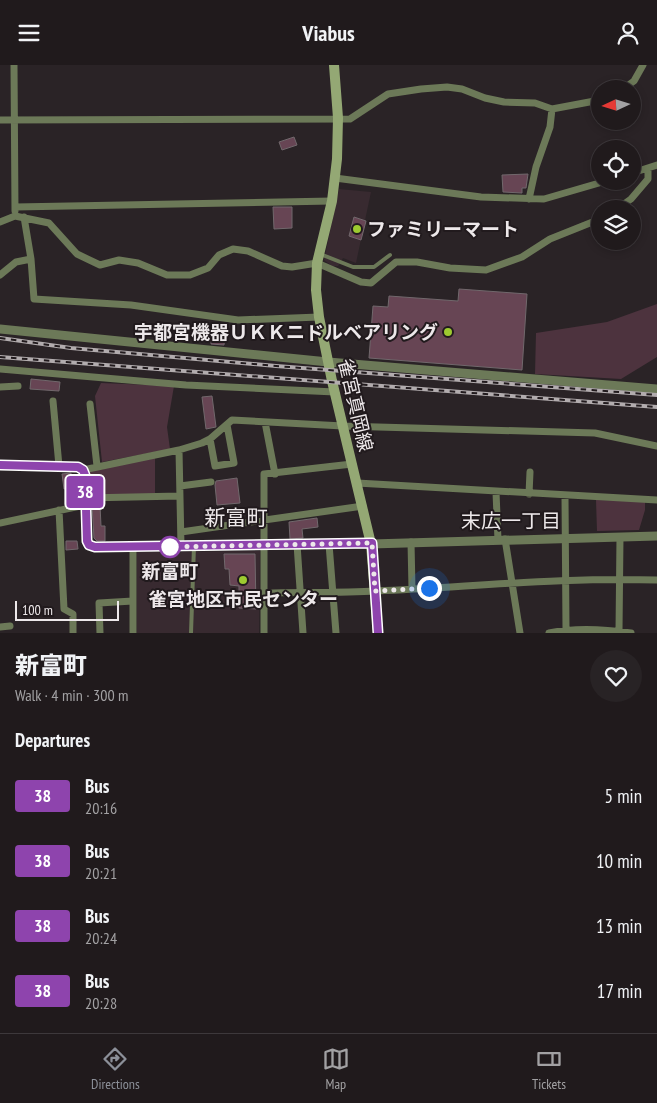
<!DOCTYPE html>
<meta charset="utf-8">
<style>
body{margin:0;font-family:"PT Sans Narrow","Noto Sans JP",sans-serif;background:#282325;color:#f1f3f6;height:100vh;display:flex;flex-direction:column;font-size:19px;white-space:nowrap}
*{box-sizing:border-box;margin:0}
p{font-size:16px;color:#a2a1a3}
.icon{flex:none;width:28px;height:28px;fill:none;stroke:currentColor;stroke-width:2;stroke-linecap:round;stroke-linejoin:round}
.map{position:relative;height:568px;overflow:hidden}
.sheet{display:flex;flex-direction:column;background:#201a1c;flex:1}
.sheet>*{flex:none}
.badge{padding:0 10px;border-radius:4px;font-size:18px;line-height:32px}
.needle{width:32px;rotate:266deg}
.buttons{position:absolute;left:591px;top:15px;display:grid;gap:10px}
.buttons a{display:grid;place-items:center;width:50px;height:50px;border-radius:50%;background:#201a1c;box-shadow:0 2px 8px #0003,0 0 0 1px #3d383b;font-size:25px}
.scale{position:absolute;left:15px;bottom:12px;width:104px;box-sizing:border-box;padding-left:5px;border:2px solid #ede8ea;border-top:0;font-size:14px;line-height:18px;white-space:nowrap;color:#ede8ea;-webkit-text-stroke:4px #211a1d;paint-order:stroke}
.you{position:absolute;width:25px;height:25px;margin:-12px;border:4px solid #fff;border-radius:50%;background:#1a73e8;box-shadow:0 0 0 8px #1a73e833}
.map>.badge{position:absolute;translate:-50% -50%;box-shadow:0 0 0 2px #fff}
h2{padding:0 15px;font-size:19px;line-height:45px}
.round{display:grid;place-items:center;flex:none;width:52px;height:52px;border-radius:26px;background:#282325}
.head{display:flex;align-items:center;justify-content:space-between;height:85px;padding:0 15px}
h1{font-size:24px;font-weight:800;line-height:38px}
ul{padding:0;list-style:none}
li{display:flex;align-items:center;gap:15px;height:65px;padding:0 15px}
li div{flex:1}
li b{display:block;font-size:19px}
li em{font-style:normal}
li .badge{min-width:55px;font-weight:700;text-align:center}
header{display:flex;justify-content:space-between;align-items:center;height:65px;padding:0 15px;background:#201a1c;font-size:22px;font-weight:800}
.dock{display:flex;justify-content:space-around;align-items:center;height:70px;border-top:1px solid #3d383b;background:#201a1c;font-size:14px;color:#a2a1a3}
.dock a{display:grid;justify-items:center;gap:2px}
.dock .active{color:#8c9099}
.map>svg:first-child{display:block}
.built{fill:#382a30}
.green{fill:#4d333e}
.building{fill:#674554;stroke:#71686c}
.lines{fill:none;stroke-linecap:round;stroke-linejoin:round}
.service{stroke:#6c7958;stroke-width:4}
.minor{stroke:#6c7958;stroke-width:7}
.tertiary{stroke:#6c7958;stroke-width:9}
.secondary{stroke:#94a874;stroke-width:10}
.rail-casing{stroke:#b2acae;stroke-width:4}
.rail{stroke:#211a1d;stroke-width:2;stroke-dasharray:5.5;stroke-linecap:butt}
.line-casing{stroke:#fff;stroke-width:11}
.line{stroke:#8e44ad;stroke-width:8}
.walk{stroke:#ede8ea;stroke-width:5;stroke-dasharray:0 9}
.poi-dot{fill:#9dca30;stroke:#211a1d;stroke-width:2}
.stop-dot{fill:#fff;stroke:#8e44ad;stroke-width:2.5}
.labels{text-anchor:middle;stroke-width:4;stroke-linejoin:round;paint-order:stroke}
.poi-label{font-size:19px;font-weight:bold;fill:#ede8ea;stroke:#211a1d;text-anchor:start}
.street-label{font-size:19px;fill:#ede8ea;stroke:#211a1d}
.stop-label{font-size:19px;font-weight:bold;fill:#ede8ea;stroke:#211a1d}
.neighbourhood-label{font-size:20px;fill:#ede8ea;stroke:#211a1d}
.quarter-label{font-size:21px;fill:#ede8ea;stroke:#211a1d}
</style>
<header><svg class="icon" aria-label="menu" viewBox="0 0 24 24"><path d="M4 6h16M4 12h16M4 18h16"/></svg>Viabus<svg class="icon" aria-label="person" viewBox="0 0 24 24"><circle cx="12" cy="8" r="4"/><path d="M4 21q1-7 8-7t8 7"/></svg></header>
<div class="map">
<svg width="657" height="568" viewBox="0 0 657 568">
<rect width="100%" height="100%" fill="#2a2326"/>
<!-- built -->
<path class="built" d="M339,124L371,127L356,198L343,193L338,201H332L324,195Z
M260,486L259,568H137V487Z"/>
<!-- green -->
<path class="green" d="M657,239V292L621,314L535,309L536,268L607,257Z
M101,318L174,321L167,362L170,384L102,397L95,331Z
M155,393V429H90V405Z
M596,435L645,436V445L639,465L597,466Z"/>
<!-- building -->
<path class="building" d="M294,72L297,80L282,85L279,77Z
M528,109L526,123H522V128L503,127L502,110Z
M273,142H292V163L274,164Z
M354,152L366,156L361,175L349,171Z
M459,224L527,229L522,305L369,293L373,241L388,242L389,231L458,236Z
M212,260H226L224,280L211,279Z
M31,314L60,317L59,326L30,324Z
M212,331L216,362L206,364L202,332Z
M71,408L72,423L64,424L62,409Z
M237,413L240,438L217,440L215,420L216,416Z
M92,440H100L101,461H105V476H97L94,473Z
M317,453L318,462L302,464L303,473L290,474L289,457Z
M66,476H77L78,484L66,485Z
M224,489H255L256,544L239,543V521L230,520L229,504H225Z"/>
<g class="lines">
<!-- service -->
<path class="service" d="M320,189L353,202H374L390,190
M191,568L194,481"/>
<!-- minor -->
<path class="minor" d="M14,0L15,146
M623,24L634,16L643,0
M0,55L350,54L388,29L421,24L447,22L462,24L485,33L504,37L535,38L552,44L600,35
M632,108L657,100
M335,113L481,132L544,134L606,116
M529,134L536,102L550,62L552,44
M15,142L332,136
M617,144L631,134L648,114V104
M24,152L31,194L34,234L131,240L238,255L319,252
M0,157L15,151L49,158L77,189L100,200L119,195L138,198L167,210H190L208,203L219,190L233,184L248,186L282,201L292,202L317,198L361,217L371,218L396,197H417L450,203L486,205L522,192L550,174L600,154
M0,210L16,197L31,194
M0,304L186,320L335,327
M0,322L18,321
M53,336L59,401
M90,339L97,401
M265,357L275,409
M210,374L215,401L234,398L227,360
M179,385L181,481
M0,400L78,402L83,405L179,385L202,378L210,374L232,355L343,361L595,368L657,381
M357,418L657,435
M180,421L211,417
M496,427L498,475
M529,429L530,407
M565,431L566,564
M85,433L180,431
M59,445L64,544L73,549V568
M0,458L85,440
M181,467L363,441
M505,474L520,568
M411,477L412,524
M297,479L303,568
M329,479L336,568
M133,482V568
M264,528C301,527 339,528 377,526C470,522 564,512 657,515
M0,562L10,561
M619,566L620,472
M100,568L99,538L133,536
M264,568V409L352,399
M549,568C577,562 604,564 631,568"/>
<!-- tertiary -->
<path class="tertiary" d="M0,264L328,297L657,324
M83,405L85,410L87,476L89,480L95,482L371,479L657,471"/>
<!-- secondary -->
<path class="secondary" d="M334,0L338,53L337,94L332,136L317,198L316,225L319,252L332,316L371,479L378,568"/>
<defs>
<path id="rail" d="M0,273L71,283L276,301L657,330
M0,292L657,342"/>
</defs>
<!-- rail casing -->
<use href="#rail" class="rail-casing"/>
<!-- rail -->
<use href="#rail" class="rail"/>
</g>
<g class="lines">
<defs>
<path id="line" d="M0,400L78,402L83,405L85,410L87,476L89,480L95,482L372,478L378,568"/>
</defs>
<!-- line casing -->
<use href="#line" class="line-casing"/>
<!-- line -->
<use href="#line" class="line"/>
<!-- walk -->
<path class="walk" d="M170,482H165L372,478L375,526L429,523"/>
</g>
<!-- markers -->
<g class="poi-dot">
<circle cx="357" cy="164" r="5"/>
<circle cx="448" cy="267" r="5"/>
<circle cx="243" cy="515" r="5"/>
</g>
<circle class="stop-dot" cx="170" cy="482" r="10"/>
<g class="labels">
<!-- poi labels -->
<g class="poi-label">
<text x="367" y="171">ファミリーマート</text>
<text x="438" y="274" text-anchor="end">宇都宮機器ＵＫＫニドルベアリング</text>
<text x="243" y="541" text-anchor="middle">雀宮地区市民センター</text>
</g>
<!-- street labels -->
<g class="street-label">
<text transform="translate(356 340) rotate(77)" y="7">雀宮真岡線</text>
</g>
<!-- stop labels -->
<g class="stop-label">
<text x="170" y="513">新富町</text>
</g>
<!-- neighbourhood labels -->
<g class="neighbourhood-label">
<text x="511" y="463">末広一丁目</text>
</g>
<!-- quarter labels -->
<g class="quarter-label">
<text x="236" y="460">新富町</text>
</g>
</g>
</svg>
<div class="buttons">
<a><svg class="needle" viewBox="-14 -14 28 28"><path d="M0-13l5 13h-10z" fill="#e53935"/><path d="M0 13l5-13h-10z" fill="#a2a1a3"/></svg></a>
<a><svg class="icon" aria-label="locate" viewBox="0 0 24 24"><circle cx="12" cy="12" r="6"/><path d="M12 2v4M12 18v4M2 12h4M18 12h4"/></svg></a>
<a><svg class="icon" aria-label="layers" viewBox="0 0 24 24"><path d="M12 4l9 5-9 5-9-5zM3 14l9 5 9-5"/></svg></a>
</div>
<div class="scale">100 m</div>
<div class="you" style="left:429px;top:523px"></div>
<b class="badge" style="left:85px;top:427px;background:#8e44ad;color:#fff">38</b>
</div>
<section class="sheet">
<div class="head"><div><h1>新富町</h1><p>Walk · 4 min · 300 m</p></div><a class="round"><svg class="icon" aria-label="heart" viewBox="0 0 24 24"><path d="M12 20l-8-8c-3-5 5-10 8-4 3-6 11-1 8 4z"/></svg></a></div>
<h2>Departures</h2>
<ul>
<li><span class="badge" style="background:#8e44ad;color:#fff">38</span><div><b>Bus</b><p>20:16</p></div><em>5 min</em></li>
<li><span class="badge" style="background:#8e44ad;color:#fff">38</span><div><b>Bus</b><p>20:21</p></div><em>10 min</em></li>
<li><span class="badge" style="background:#8e44ad;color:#fff">38</span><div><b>Bus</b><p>20:24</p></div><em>13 min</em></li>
<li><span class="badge" style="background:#8e44ad;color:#fff">38</span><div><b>Bus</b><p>20:28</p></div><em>17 min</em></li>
</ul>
</section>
<nav class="dock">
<a class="active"><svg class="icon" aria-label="directions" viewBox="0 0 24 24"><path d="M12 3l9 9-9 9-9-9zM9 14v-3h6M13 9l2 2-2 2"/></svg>Directions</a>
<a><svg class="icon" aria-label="map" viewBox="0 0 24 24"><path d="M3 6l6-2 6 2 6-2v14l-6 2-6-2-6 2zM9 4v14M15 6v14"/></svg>Map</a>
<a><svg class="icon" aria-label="tickets" viewBox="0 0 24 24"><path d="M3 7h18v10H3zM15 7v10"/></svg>Tickets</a>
</nav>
